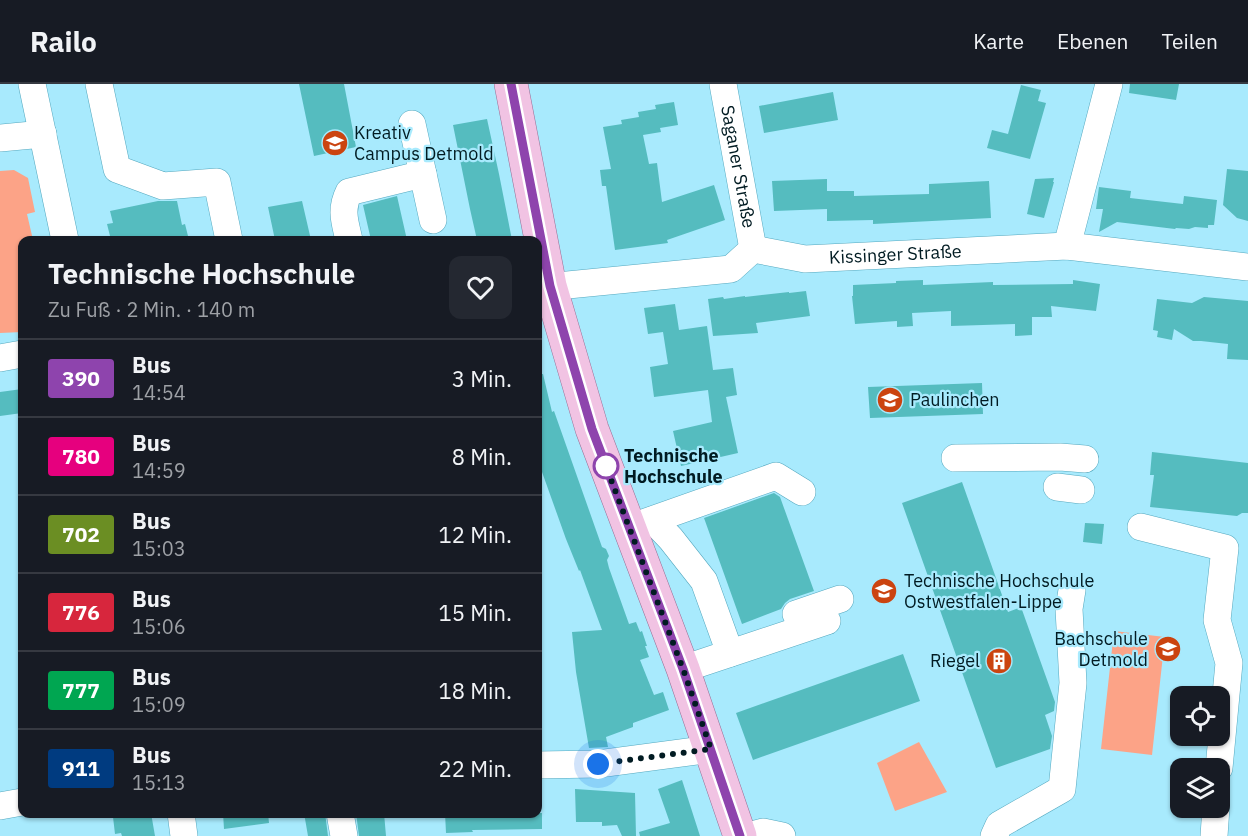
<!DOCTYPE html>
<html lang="de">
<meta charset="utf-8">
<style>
body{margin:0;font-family:"IBM Plex Sans",sans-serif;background:#242831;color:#f1f3f6;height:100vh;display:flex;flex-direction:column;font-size:22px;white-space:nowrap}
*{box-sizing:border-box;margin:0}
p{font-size:20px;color:#9ea1a6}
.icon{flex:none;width:33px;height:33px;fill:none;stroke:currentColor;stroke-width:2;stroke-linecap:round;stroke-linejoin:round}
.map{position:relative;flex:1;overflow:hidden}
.sheet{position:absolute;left:18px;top:152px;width:524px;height:582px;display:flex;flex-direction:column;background:#171b24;border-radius:12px;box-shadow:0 2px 4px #0004}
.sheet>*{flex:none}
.badge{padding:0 12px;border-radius:4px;font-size:21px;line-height:39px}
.tools{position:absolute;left:1170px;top:602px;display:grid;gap:12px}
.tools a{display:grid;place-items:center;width:60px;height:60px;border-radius:12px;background:#171b24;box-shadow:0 2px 4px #0004;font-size:30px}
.you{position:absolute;width:30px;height:30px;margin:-15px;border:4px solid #fff;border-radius:50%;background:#1a73e8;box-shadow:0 0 0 9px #1a73e833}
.map>.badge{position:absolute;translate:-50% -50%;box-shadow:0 0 0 3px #fff}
.round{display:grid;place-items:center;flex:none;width:63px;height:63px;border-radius:12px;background:#242831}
.headline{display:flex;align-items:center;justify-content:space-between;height:102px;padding:0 30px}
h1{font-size:28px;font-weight:700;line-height:45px}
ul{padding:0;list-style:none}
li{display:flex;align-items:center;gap:18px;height:78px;padding:0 30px;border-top:2px solid #363941}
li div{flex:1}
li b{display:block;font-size:22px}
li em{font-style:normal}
li .badge{min-width:66px;font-weight:700;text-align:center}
header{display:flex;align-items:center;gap:36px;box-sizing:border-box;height:84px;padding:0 30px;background:#171b24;border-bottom:2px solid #363941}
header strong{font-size:28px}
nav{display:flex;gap:33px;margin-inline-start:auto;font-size:21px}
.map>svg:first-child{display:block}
.green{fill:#fca387}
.building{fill:#55bcbf}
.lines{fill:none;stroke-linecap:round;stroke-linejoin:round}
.minor-casing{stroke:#54a8bf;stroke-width:28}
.major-casing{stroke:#966e94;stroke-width:34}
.minor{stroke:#fff;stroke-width:27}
.major{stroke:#f1c3e3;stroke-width:33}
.line-casing{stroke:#fff;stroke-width:14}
.line{stroke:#8e44ad;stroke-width:9}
.walk{stroke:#011b22;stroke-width:6;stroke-dasharray:0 10.8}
.stop-dot{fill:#fff;stroke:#8e44ad;stroke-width:3}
.labels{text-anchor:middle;stroke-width:4.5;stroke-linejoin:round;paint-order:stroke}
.poi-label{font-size:18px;fill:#011b22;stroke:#a8eafd;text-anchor:start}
.street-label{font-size:18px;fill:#011b22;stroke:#a8eafd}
.stop-label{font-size:18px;font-weight:bold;fill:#011b22;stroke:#a8eafd;text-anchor:start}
</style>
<header>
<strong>Railo</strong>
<nav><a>Karte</a><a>Ebenen</a><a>Teilen</a></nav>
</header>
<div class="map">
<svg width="1248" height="752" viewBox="0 0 1248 752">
<rect width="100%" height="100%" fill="#a8eafd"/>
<!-- green -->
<path class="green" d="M14,86L28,94L35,128L27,130L33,156H22V248L0,249V87Z
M1114,547L1165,553L1152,671L1101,665Z
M919,658L947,708L895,727L877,679Z"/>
<!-- building -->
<path class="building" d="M299,0H344L356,63L314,72Z
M1130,0H1179L1176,16L1129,9Z
M1021,1L1041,6L1038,17L1046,19L1030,75L987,64L992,46L1008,50Z
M833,8L838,36L764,49L759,22Z
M674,18L678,41L660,44L661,48L643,51L649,80L657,79L662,118L714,101L725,136L667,156L668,159L615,166L606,102H602L600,86L611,85L603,43L622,40L621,36L639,33L638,28L656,25L655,21Z
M487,35L499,90L512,156H477L470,125L453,41Z
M1227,85L1248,87V137L1237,134L1223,121Z
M1054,94L1053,98H1054L1044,134L1027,130L1035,95Z
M827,95V107H854V112L929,110V100L989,97L991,134L873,140V136L827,137V125L774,127L772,97Z
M1099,103L1131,107L1130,114L1183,120L1184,112L1217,116L1214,141H1208V144L1195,143L1189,145L1176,144L1175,145L1117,138L1099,148L1103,125H1096Z
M397,112L407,156H371L363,121Z
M158,117H177L182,141L185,140L189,156H134L133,152L111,156L107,140L113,139L110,127Z
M302,117L311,156H275L268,123Z
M923,196V201L993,198V201L1073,200V196L1100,200L1096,227L1051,222L1052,233H1032V251L1015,252V240L951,242V227L912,229L913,242L897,243V237L855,240L852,212H853V201L896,199V197Z
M806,207L810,232L756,239L758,249L713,252L708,215L723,213L724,215L745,212V213L789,208V209Z
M1204,213L1248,217V276L1227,275L1228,260L1201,257H1193L1174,245L1172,256L1157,253L1158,247L1153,246L1157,215L1192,219Z
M675,220L679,246L707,242L713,286L733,284L737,311L726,313L738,369L681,382L673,347L712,338L708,306L654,313L650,283L668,280L663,248L648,250L644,224Z
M537,290H543L552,328L554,327L602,463L606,465L609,472L607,476L609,484L629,540L636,538L640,548L642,547L647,562H645L649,573L640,576L654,611L663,608L669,626L633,639V643L606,653L608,663L589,664L576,588L572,548L602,546L580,486L579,487L566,455L537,374Z
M982,299L983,330L870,334L868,303Z
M22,305V329L0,332V308Z
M1152,368L1248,379V429H1242L1237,432L1150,423L1154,391H1150Z
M962,398L1008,528L1021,523L1055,618L1054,627L1045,631L1052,652L1050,665L996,684L902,419Z
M774,409L780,413L814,507L790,515L785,519L781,525L742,540L704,434Z
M1085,439L1104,440L1102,460L1083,458Z
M903,570L920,617L753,676L736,629Z
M682,696L700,752H640L639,748L670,739L658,705Z
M575,705L635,709L636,752H622L617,741L602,742V738H576Z
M136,729H151L155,752H122L121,749L115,750L113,733Z
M223,729H268L269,739L224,745Z
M304,729H325L328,752H308Z
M356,729H384L386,752H359Z
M445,729H542V745L472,746L473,748L446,749Z"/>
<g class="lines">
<defs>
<g id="minor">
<path d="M32,0L65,156"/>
<path d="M99,0L117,85L163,102L217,98L229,156"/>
<path id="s1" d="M723,0L753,165"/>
<path d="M412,40L433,136"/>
<path d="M0,54L43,50"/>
<path d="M349,156C345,138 340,126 349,108L423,90"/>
<path d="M1067,162L1109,0"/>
<path id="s2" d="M537,204L731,185L753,165L805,175L1067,162L1248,183"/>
<path d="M0,274L22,270"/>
<path d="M955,374L1060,373L1085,375"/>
<path d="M1057,403L1081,406"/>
<path d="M653,436L671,455L704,497L730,569"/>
<path d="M1141,443L1225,464L1217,536L1229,579L1219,684"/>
<path d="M629,444L776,392L802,408"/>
<path d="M796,530L840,515"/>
<path d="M683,585L827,537"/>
<path d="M537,681L598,680L711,665"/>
<path d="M0,722L22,718"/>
<path d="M181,729L184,752"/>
<path d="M340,729L344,752"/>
<path d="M748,752L763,748L782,752"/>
<path d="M994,752L999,741L1062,705L1073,599L1069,525L1072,506"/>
<path d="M1214,752L1216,723"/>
</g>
<path id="major" d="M511,0L550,202L592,345L683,585L740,752"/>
</defs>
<!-- minor casing -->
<use href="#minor" class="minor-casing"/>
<!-- major casing -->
<use href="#major" class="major-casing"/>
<!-- minor -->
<use href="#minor" class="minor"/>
<!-- major -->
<use href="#major" class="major"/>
</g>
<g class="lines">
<defs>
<path id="line" d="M511,0L550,202L592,345L683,585L740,752"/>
</defs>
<!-- line casing -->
<use href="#line" class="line-casing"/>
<!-- line -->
<use href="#line" class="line"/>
<!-- walk -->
<path class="walk" d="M598,680L711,665L683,585L605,380L606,382"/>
</g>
<!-- icons -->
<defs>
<symbol id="university-disc" viewBox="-11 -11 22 22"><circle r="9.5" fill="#cb4410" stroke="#a8eafd"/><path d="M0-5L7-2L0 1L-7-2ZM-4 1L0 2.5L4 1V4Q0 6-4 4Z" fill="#fff"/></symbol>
<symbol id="school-disc" viewBox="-11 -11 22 22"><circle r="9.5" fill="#cb4410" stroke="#a8eafd"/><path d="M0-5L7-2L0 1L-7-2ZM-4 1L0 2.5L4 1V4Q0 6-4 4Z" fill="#fff"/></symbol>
<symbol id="building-disc" viewBox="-11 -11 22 22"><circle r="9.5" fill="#cb4410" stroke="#a8eafd"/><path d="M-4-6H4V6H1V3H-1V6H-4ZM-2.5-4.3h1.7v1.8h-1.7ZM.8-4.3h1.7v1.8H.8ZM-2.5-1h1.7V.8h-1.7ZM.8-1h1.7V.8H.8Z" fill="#fff"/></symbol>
</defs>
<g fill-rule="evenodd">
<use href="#university-disc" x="320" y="44" width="30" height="30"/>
<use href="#school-disc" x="875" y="301" width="30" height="30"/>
<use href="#university-disc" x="869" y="492" width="30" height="30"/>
<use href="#school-disc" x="1153" y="550" width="30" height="30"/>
<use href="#building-disc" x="984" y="562" width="30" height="30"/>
</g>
<!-- markers -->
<circle class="stop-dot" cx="606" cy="382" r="12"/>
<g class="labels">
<!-- poi labels -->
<g class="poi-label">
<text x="354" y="55">Kreativ<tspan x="354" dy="21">Campus Detmold</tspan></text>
<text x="910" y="322">Paulinchen</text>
<text x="904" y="503">Technische Hochschule<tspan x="904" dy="21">Ostwestfalen-Lippe</tspan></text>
<text x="1148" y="561" text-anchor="end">Bachschule<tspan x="1148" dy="21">Detmold</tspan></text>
<text x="980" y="583" text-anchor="end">Riegel</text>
</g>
<!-- street labels -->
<g class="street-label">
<text dy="6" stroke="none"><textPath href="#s1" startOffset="84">Saganer Straße</textPath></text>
<text dy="6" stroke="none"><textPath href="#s2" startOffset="368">Kissinger Straße</textPath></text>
</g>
<!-- stop labels -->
<g class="stop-label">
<text x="624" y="378">Technische<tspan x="624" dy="21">Hochschule</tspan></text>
</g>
</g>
</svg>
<div class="tools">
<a><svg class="icon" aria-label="locate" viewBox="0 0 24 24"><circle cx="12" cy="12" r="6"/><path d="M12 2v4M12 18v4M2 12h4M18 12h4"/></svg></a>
<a><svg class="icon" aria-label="layers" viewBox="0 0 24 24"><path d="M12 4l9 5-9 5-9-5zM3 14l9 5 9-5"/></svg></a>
</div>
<div class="you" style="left:598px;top:680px"></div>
<section class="sheet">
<div class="headline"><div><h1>Technische Hochschule</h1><p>Zu Fuß · 2 Min. · 140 m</p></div><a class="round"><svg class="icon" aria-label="heart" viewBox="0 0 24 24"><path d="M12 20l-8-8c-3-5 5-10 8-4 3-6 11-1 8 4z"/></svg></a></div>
<ul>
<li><span class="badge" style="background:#8e44ad;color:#fff">390</span><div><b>Bus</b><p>14:54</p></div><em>3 Min.</em></li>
<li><span class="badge" style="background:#e6007e;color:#fff">780</span><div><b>Bus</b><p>14:59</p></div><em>8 Min.</em></li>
<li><span class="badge" style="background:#6b8e23;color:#fff">702</span><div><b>Bus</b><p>15:03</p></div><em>12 Min.</em></li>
<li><span class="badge" style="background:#d7263d;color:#fff">776</span><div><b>Bus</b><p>15:06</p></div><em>15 Min.</em></li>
<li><span class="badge" style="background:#00a651;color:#fff">777</span><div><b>Bus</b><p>15:09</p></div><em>18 Min.</em></li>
<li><span class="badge" style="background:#003b80;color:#fff">911</span><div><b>Bus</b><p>15:13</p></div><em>22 Min.</em></li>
</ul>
</section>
</div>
